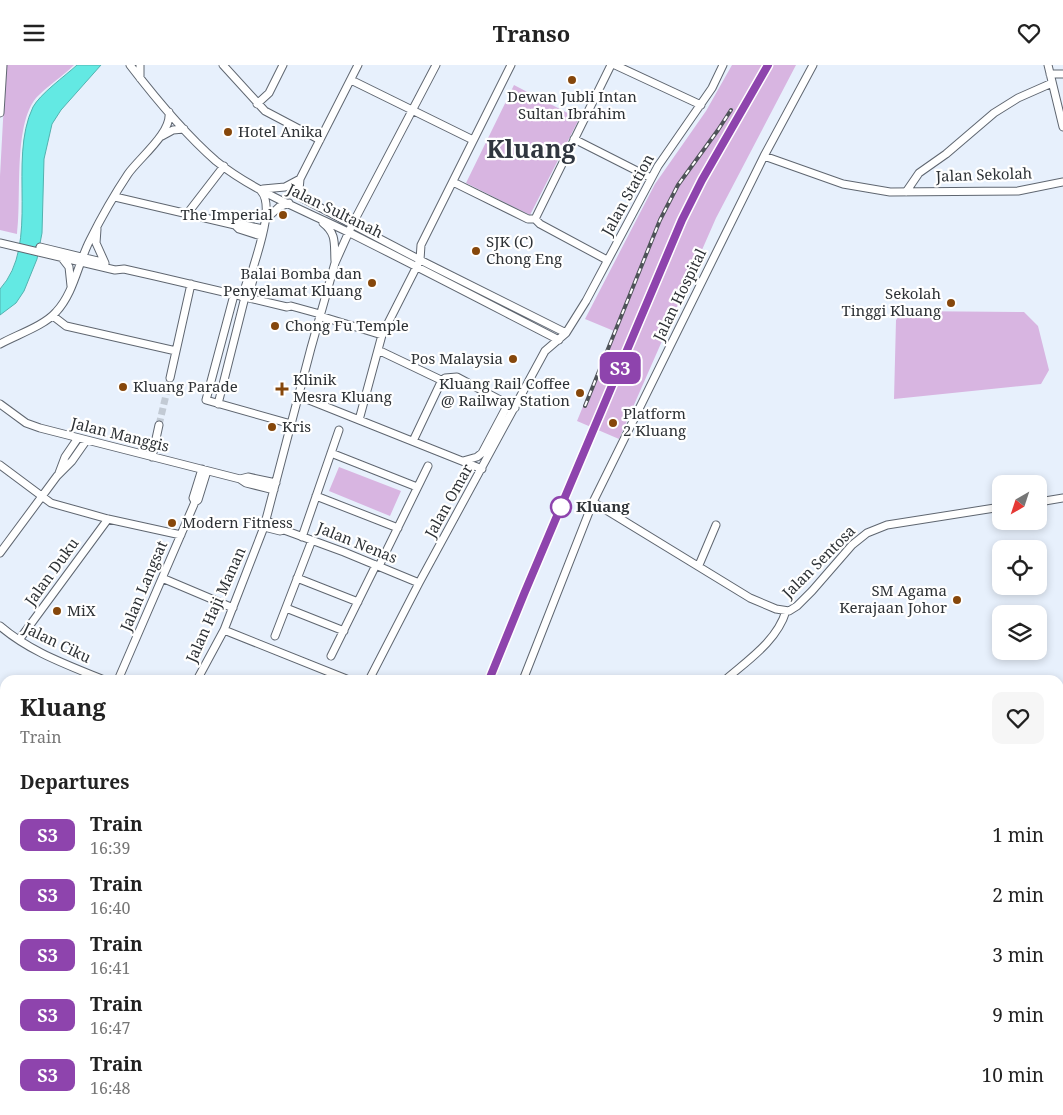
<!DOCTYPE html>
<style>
body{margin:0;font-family:"Noto Serif",serif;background:#f6f6f6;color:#222;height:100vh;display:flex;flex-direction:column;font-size:19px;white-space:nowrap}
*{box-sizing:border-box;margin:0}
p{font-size:16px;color:#767676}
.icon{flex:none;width:28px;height:28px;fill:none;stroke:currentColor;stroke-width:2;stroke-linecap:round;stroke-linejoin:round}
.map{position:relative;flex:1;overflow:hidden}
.side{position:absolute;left:0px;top:610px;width:1064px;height:440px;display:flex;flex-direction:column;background:#fff;border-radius:15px 15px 0 0;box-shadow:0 2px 8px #0003}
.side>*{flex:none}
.badge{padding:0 10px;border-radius:8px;font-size:18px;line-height:32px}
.needle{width:32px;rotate:219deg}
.buttons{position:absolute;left:992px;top:410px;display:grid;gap:10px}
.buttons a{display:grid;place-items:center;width:55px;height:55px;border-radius:10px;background:#fff;box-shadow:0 2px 8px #0003;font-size:25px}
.map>.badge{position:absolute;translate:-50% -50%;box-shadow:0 0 0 2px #fff}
h2{padding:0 20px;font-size:19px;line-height:45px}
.round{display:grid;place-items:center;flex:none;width:52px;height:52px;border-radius:10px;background:#f6f6f6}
.summary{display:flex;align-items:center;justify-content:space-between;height:85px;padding:0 20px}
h1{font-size:24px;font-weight:700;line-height:38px}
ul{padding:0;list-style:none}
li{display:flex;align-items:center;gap:15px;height:60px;padding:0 20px}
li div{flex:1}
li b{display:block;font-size:19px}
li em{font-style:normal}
li .badge{min-width:55px;font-weight:700;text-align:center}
header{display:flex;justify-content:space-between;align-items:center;height:65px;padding:0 20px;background:#fff;font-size:22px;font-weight:700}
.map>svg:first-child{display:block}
.green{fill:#d8b5e1}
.water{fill:#63e9e3;stroke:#53b2af}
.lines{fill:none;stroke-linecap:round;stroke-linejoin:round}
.minor-tunnel{stroke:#c2cad4;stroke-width:7;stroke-dasharray:7 3.5;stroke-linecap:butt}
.minor-casing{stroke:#5f6670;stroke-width:9}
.minor{stroke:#fff;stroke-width:7}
.rail-casing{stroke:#4e5358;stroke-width:4}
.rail{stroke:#fff;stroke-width:2;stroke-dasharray:5.5;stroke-linecap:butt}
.line-casing{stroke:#fff;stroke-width:11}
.line{stroke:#8e44ad;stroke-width:8}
.poi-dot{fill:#86470b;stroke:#fff;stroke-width:2}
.stop-dot{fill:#fff;stroke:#8e44ad;stroke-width:2.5}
.labels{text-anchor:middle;stroke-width:4.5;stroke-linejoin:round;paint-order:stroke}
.poi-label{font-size:15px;fill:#2e3236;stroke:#fff;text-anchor:start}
.street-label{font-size:15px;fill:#2e3236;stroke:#fff}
.stop-label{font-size:15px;font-weight:bold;fill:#2e3236;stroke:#fff;text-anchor:start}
.town-label{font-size:25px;font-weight:bold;fill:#30363f;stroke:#fff}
</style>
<header><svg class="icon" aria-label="menu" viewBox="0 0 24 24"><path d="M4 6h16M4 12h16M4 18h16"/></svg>Transo<svg class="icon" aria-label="heart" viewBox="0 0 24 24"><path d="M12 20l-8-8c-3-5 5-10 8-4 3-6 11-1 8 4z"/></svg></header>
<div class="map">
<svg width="1063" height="1050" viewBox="0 0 1063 1050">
<rect width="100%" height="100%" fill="#e7f0fc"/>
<!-- green -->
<path class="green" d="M6,0H74C63,11 46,22 36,33C13,61 22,133 17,169L0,165V111Z
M732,0H796L716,153L619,374L577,356L614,266L585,254L655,119L706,46Z
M514,20L579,54L530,150L466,118Z
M903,246L1024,247L1038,261L1049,305L1041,319L894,334L896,255Z
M339,402L401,426L390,451L329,426Z"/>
<!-- water -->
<path class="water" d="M77,0H101L61,45L52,59L44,94L42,168L37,194L24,226L16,238L0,250V224C41,179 7,96 33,42C40,29 65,11 77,0Z"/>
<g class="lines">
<!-- minor-tunnel -->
<path class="minor-tunnel" d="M159,360L170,313"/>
<defs>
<path id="minor" d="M130,0C156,34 184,68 216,96C254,127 306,146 350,168C420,203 489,239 559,275
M223,0L265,46L320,75
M358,0L300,114L299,125L302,133L424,197L566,268
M615,0L701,40
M1048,0L1063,62
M1050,9H1063
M140,13V0
M351,15L473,75
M257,39L269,28L283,0
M0,48L3,0
M162,71L173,65L184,64
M574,74L651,113
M764,91L843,119L890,127L1018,126L1063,117
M453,117L528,154H535L540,159L607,195
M263,124L285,122L300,114
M906,127L919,108L946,89L994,48L1018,33L1052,18
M115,132L235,160L239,164L261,171
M187,149L224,101
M535,154L611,0
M265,155L279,142L289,138
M323,158C337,169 334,179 335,196
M235,160L240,159L263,164
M97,164L96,178L105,198
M0,178L115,205L124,204L155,211L287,242L291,241L320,249
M40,182L102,197
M62,193L69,202L71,221
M234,230L206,335L291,359
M242,232L249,210L252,207C257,188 275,141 261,126
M248,233L254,211L252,207
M53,251L66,261L176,286
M320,251L382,270
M0,279C16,270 44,261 56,247C74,228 78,198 90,175C101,153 114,130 128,109C139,93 172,68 169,47
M378,285L443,316
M170,313L191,219
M299,331L482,404
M0,339L26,358L40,363L240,414L246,418L274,425
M218,339L245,232
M359,355L382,270L420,195L421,180L511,0
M413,376L441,317L445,313L457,312L515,343
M331,388L417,422
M152,392L159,360
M463,396L477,392L482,388L508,339
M0,400L51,438L108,454L181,470
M59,408L65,392L78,373
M240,414L248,412L276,418
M316,431L398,463
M195,437L193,433L202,404
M593,437L750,533L776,544L789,546L797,541L812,526L852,480L867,468L887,460L1001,442
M1039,437L1063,433
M266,456L282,461L284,465
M264,462L280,466L284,465L344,487L419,518
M302,472L339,365
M0,488L57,411L72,396L86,376
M699,500L716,460
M379,501L428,401
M162,513L233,543
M297,513L358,537
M286,543L344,566
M0,561C30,587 68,600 104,615
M224,565L349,615
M275,571L312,475
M19,575L108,454
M331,591L376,500
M118,615L195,437L198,435L207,406
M197,615L224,565L264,462L311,283L335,198L352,160L436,0
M369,615L419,518L545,286L566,268L586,236L658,101L712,23L723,0
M523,615L593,437L764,91L813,0
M725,615C748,595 777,576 786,546
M0,650L5,653
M0,663L5,665
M425,1045L427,1050
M583,1045L584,1050
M602,1045L605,1050
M659,1045L674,1050
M724,1045L727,1050
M961,1045L965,1050
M19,1050L21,1045
M336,1050L337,1045"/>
</defs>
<!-- minor casing -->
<use href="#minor" class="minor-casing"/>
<!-- minor -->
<use href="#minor" class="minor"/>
<defs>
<path id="rail" d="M585,341L660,155L678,120L718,65L731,45
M489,615L524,529L683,155L702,115L767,0
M314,1050L316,1045"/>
</defs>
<!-- rail casing -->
<use href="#rail" class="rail-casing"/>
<!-- rail -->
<use href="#rail" class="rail"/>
</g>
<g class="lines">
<defs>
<path id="line" d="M489,615L524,529L682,155L702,115L768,0"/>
</defs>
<!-- line casing -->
<use href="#line" class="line-casing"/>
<!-- line -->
<use href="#line" class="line"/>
</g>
<!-- markers -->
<g class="poi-dot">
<circle cx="572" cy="15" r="5"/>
<circle cx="228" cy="67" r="5"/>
<circle cx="283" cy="150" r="5"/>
<circle cx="476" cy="186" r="5"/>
<circle cx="372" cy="218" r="5"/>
<circle cx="951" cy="238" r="5"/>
<circle cx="275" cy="261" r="5"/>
<circle cx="513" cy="294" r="5"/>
<circle cx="123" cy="322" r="5"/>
<path d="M279.5 316.5h5v5h5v5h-5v5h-5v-5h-5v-5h5z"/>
<circle cx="580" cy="328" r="5"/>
<circle cx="613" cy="358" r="5"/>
<circle cx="272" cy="362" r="5"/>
<circle cx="172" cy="458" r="5"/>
<circle cx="957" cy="535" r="5"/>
<circle cx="57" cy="546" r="5"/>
</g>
<circle class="stop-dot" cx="561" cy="442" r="10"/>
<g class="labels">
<!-- poi labels -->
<g class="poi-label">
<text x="572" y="37" text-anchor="middle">Dewan Jubli Intan<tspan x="572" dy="17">Sultan Ibrahim</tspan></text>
<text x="238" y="72">Hotel Anika</text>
<text x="273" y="155" text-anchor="end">The Imperial</text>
<text x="486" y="182">SJK (C)<tspan x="486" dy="17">Chong Eng</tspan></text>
<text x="362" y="214" text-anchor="end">Balai Bomba dan<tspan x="362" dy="17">Penyelamat Kluang</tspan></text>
<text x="941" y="234" text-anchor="end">Sekolah<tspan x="941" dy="17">Tinggi Kluang</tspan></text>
<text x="285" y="266">Chong Fu Temple</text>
<text x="503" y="299" text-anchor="end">Pos Malaysia</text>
<text x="293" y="320">Klinik<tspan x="293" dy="17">Mesra Kluang</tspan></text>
<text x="570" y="324" text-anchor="end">Kluang Rail Coffee<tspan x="570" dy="17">@ Railway Station</tspan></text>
<text x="133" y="327">Kluang Parade</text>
<text x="623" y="354">Platform<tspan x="623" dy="17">2 Kluang</tspan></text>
<text x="282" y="367">Kris</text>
<text x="182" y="463">Modern Fitness</text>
<text x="947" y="531" text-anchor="end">SM Agama<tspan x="947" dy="17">Kerajaan Johor</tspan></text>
<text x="67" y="551">MiX</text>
</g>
<!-- street labels -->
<g class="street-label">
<text transform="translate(984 110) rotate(-2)" y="5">Jalan Sekolah</text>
<text transform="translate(628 130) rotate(-61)" y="5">Jalan Station</text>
<text transform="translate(335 146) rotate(26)" y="5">Jalan Sultanah</text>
<text transform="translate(680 230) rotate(-64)" y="5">Jalan Hospital</text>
<text transform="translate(120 370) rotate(14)" y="5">Jalan Manggis</text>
<text transform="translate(449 436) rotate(-61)" y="5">Jalan Omar</text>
<text transform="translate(357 478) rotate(22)" y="5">Jalan Nenas</text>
<text transform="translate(819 497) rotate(-45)" y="5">Jalan Sentosa</text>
<text transform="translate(52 507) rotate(-54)" y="5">Jalan Duku</text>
<text transform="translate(144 521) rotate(-67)" y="5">Jalan Langsat</text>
<text transform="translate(216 540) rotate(-66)" y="5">Jalan Haji Manan</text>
<text transform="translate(57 578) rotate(26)" y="5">Jalan Ciku</text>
</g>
<!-- stop labels -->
<g class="stop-label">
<text x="576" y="447">Kluang</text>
</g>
<!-- town labels -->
<g class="town-label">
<text x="531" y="93">Kluang</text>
</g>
</g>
</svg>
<div class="buttons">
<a><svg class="needle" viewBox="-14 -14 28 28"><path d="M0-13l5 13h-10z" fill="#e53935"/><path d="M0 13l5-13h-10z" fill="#767676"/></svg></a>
<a><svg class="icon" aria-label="locate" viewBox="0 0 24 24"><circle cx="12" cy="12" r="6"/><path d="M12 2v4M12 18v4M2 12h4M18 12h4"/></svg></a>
<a><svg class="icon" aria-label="layers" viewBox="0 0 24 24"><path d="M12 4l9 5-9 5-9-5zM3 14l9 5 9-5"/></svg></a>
</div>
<b class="badge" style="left:620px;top:303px;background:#8e44ad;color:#fff">S3</b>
<section class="side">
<div class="summary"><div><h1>Kluang</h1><p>Train</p></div><a class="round"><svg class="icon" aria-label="heart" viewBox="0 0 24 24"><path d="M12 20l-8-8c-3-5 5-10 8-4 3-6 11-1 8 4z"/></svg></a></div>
<h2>Departures</h2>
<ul>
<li><span class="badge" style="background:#8e44ad;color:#fff">S3</span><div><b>Train</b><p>16:39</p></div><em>1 min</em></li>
<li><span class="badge" style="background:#8e44ad;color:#fff">S3</span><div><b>Train</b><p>16:40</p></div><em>2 min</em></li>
<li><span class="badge" style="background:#8e44ad;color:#fff">S3</span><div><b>Train</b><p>16:41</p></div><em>3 min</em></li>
<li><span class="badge" style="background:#8e44ad;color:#fff">S3</span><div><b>Train</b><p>16:47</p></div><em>9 min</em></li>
<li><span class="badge" style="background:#8e44ad;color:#fff">S3</span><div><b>Train</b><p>16:48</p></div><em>10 min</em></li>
</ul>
</section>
</div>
